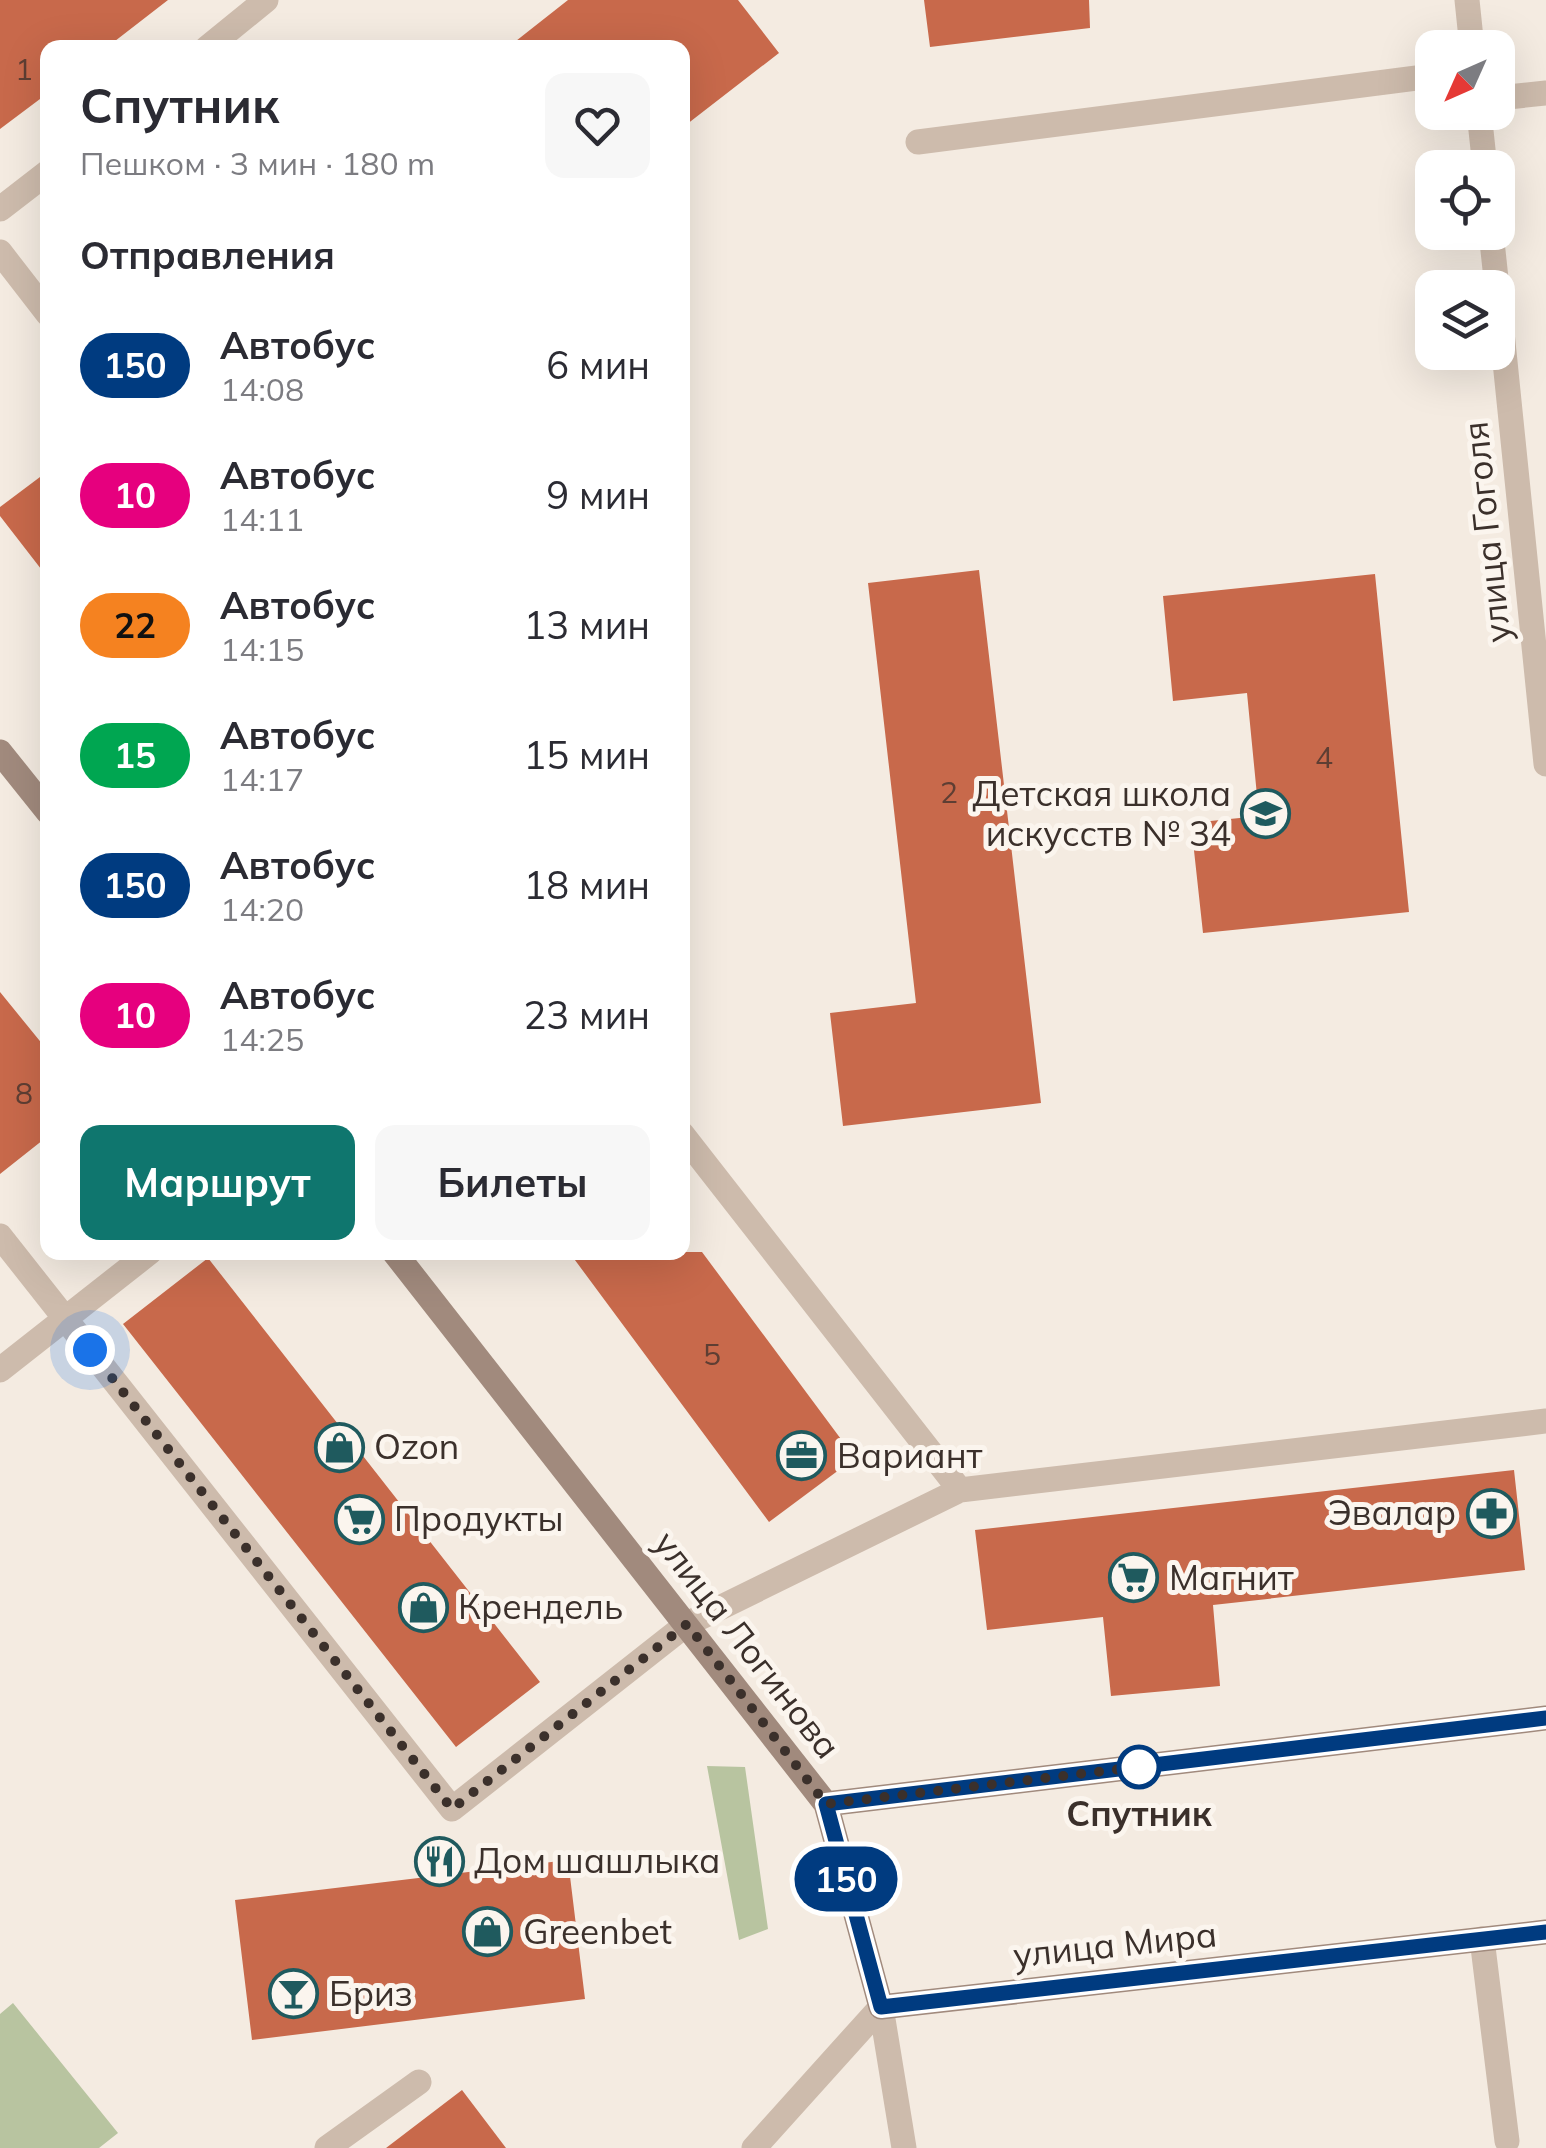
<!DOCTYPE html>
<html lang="ru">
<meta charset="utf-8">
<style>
body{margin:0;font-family:Mulish,sans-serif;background:#f7f7f7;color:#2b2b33;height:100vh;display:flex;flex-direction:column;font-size:38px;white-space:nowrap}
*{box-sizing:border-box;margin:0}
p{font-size:32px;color:#7c7c81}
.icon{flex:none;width:55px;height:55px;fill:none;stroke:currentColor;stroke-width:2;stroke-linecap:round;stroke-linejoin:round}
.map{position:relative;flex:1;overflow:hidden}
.sheet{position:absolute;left:40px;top:40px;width:650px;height:1220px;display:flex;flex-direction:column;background:#fff;border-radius:20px;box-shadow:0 10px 40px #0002}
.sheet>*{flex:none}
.badge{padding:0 20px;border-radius:32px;font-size:35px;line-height:65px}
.needle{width:65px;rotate:225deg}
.buttons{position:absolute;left:1415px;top:30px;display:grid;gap:20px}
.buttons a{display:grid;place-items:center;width:100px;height:100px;border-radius:20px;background:#fff;box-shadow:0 10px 40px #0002;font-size:50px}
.you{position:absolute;width:50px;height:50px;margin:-25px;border:8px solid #fff;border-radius:50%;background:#1a73e8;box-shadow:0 0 0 15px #1a73e833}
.map>.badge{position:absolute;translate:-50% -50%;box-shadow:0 0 0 5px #fff}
h2{padding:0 40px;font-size:38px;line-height:90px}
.round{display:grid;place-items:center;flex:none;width:105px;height:105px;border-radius:20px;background:#f7f7f7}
.headline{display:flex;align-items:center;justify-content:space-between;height:170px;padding:0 40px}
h1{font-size:48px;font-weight:700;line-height:75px}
.primary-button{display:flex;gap:20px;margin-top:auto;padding:20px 40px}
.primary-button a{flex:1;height:115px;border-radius:20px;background:#0f766e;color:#fff;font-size:40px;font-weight:700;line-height:115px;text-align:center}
.primary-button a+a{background:#f7f7f7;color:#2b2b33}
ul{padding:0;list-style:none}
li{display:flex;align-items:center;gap:30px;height:130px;padding:0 40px}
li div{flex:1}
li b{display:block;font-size:38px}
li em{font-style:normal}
li .badge{min-width:110px;font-weight:700;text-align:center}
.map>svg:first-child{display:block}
.green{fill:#b8c4a0}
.building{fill:#c8694b}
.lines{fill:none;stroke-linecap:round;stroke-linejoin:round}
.lane{stroke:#cdbbac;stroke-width:25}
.street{stroke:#cdbbac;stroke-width:25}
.secondary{stroke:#a18a7d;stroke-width:25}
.line-casing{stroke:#fff;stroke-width:22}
.line{stroke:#003b80;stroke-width:15}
.walk{stroke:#3b302b;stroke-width:10;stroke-dasharray:0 18}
.stop-dot{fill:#fff;stroke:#003b80;stroke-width:5}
.labels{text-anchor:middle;stroke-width:10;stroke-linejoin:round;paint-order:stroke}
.number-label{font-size:30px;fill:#5e3e33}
.street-label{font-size:35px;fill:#3b302b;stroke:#fbf5ee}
.poi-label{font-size:35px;fill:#3b302b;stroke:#fbf5ee;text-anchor:start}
.stop-label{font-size:35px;font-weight:bold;fill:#3b302b;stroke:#fbf5ee}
</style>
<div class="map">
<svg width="1546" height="2148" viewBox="0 0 1546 2148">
<rect width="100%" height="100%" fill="#f4ebe1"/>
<!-- green -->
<path class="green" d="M707,1766L745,1767L768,1929L739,1940Z
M13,2003L118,2133L99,2148H0V2014Z"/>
<!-- building -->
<path class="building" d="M0,0H168L106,48H48V93L0,129Z
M568,0H738L779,53L682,128V48H507Z
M924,0H1089L1090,28L930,47Z
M48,471V578L0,516V507Z
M979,570L1041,1103L843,1126L830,1013L916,1003L868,583Z
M1375,574L1409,912L1203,933L1191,823L1259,816L1247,693L1173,701L1163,596Z
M0,992L48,1051V1136L0,1174Z
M569,1252H702L855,1458L769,1522Z
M208,1258L540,1682L456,1747L123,1324Z
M1514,1470L1525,1570L1213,1605L1220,1686L1111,1696L1103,1617L987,1630L975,1530Z
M568,1860L585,1999L252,2040L235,1900Z
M462,2090L506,2148H386Z"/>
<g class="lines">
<!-- lane -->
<path class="lane" d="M207,48L266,0
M1498,98L1546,93
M918,142L1432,76
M0,209L48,172
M0,252L48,314
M682,1134L960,1490L1546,1421
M0,1236L452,1809L687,1624L960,1490
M0,1370L150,1252
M1482,1939L1507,2141
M327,2148L419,2082"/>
<!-- street -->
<path class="street" d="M1467,0L1472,48
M1479,112L1485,168
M1491,232L1497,288
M1498,293L1546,764
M881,2007L904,2148
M754,2148L881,2007"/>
<!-- secondary -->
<path class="secondary" d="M0,752L48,812
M394,1252L826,1804L881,2007L1546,1932
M826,1804L1546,1718"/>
</g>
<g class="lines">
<defs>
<path id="line" d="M1546,1718L826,1804L881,2007L1546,1932"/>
</defs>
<!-- line casing -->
<use href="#line" class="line-casing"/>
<!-- line -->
<use href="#line" class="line"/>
<!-- walk -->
<path class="walk" d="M90,1350L452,1809L687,1624L826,1804L1139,1767"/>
</g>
<!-- icons -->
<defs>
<symbol id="school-ring" viewBox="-11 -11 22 22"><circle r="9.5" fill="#fbf5ee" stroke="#1f5a5e" stroke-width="1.5"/><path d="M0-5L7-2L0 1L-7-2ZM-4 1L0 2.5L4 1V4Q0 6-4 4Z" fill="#1f5a5e"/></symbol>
<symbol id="shop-ring" viewBox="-11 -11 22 22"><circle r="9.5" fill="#fbf5ee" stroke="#1f5a5e" stroke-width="1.5"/><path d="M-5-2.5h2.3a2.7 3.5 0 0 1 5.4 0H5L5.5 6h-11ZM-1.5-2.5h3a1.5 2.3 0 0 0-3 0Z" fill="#1f5a5e"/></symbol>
<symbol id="office-ring" viewBox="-11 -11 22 22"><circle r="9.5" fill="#fbf5ee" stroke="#1f5a5e" stroke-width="1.5"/><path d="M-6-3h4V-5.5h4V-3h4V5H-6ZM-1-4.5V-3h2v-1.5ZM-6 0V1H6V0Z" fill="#1f5a5e"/></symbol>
<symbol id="pharmacy-ring" viewBox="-11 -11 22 22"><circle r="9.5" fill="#fbf5ee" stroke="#1f5a5e" stroke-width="1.5"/><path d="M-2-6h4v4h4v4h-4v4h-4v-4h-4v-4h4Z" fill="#1f5a5e"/></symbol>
<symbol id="supermarket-ring" viewBox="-11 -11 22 22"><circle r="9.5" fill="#fbf5ee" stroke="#1f5a5e" stroke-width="1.5"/><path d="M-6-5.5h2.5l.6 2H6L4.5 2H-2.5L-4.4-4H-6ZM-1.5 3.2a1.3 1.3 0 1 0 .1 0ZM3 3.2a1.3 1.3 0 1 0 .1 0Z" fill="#1f5a5e"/></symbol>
<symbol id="restaurant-ring" viewBox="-11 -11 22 22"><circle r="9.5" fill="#fbf5ee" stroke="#1f5a5e" stroke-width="1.5"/><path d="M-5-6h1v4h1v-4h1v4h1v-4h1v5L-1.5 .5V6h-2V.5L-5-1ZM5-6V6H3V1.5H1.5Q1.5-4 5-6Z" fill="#1f5a5e"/></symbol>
<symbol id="bar-ring" viewBox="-11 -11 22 22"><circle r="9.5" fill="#fbf5ee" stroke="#1f5a5e" stroke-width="1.5"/><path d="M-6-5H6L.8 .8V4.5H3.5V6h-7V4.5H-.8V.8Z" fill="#1f5a5e"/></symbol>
</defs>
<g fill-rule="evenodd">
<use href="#school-ring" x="1238" y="786" width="55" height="55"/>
<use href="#shop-ring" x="312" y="1420" width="55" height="55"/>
<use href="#office-ring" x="774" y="1428" width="55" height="55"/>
<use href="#pharmacy-ring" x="1464" y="1486" width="55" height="55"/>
<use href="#supermarket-ring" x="332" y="1492" width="55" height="55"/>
<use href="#supermarket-ring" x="1106" y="1550" width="55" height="55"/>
<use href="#shop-ring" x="396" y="1580" width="55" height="55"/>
<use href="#restaurant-ring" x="412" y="1834" width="55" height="55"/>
<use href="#shop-ring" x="460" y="1904" width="55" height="55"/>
<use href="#bar-ring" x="266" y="1966" width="55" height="55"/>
</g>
<!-- markers -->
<circle class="stop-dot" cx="1139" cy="1767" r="20"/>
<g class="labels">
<!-- number labels -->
<g class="number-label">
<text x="24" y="80">1</text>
<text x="1324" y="768">4</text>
<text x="949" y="803">2</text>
<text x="24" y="1104">8</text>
<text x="712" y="1365">5</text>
</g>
<!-- street labels -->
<g class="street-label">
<text transform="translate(1487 532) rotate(-96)" y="12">улица Гоголя</text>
<text transform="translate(747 1645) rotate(52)" y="12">улица Логинова</text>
<text transform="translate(1115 1945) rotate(-6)" y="12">улица Мира</text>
</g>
<!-- poi labels -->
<g class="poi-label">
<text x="1231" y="806" text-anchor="end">Детская школа<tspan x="1231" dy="40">искусств № 34</tspan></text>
<text x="374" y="1459">Ozon</text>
<text x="837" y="1468">Вариант</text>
<text x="1456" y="1525" text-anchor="end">Эвалар</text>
<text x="394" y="1531">Продукты</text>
<text x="1169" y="1590">Магнит</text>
<text x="458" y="1619">Крендель</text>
<text x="474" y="1873">Дом шашлыка</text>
<text x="523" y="1944">Greenbet</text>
<text x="329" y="2006">Бриз</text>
</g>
<!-- stop labels -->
<g class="stop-label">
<text x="1139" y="1826">Спутник</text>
</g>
</g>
</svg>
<div class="buttons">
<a><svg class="needle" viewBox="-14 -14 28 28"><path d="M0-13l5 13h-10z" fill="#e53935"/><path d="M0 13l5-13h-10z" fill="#7c7c81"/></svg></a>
<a><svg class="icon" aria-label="locate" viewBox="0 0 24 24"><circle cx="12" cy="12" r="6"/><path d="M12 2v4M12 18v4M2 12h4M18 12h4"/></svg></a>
<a><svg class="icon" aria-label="layers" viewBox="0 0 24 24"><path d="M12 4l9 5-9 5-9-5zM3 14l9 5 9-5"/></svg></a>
</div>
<div class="you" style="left:90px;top:1350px"></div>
<b class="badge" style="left:846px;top:1879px;background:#003b80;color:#fff">150</b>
<section class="sheet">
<div class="headline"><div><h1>Спутник</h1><p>Пешком · 3 мин · 180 m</p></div><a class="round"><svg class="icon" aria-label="heart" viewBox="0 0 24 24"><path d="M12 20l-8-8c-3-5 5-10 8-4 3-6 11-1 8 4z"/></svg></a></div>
<h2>Отправления</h2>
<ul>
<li><span class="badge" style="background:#003b80;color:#fff">150</span><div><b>Автобус</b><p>14:08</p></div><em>6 мин</em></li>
<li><span class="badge" style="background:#e6007e;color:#fff">10</span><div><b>Автобус</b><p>14:11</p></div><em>9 мин</em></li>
<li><span class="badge" style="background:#f58220;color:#111">22</span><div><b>Автобус</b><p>14:15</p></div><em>13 мин</em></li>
<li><span class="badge" style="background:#00a651;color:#fff">15</span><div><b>Автобус</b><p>14:17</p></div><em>15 мин</em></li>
<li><span class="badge" style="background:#003b80;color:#fff">150</span><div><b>Автобус</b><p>14:20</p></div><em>18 мин</em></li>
<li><span class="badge" style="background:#e6007e;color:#fff">10</span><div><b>Автобус</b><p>14:25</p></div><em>23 мин</em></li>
</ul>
<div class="primary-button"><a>Маршрут</a><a>Билеты</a></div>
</section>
</div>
